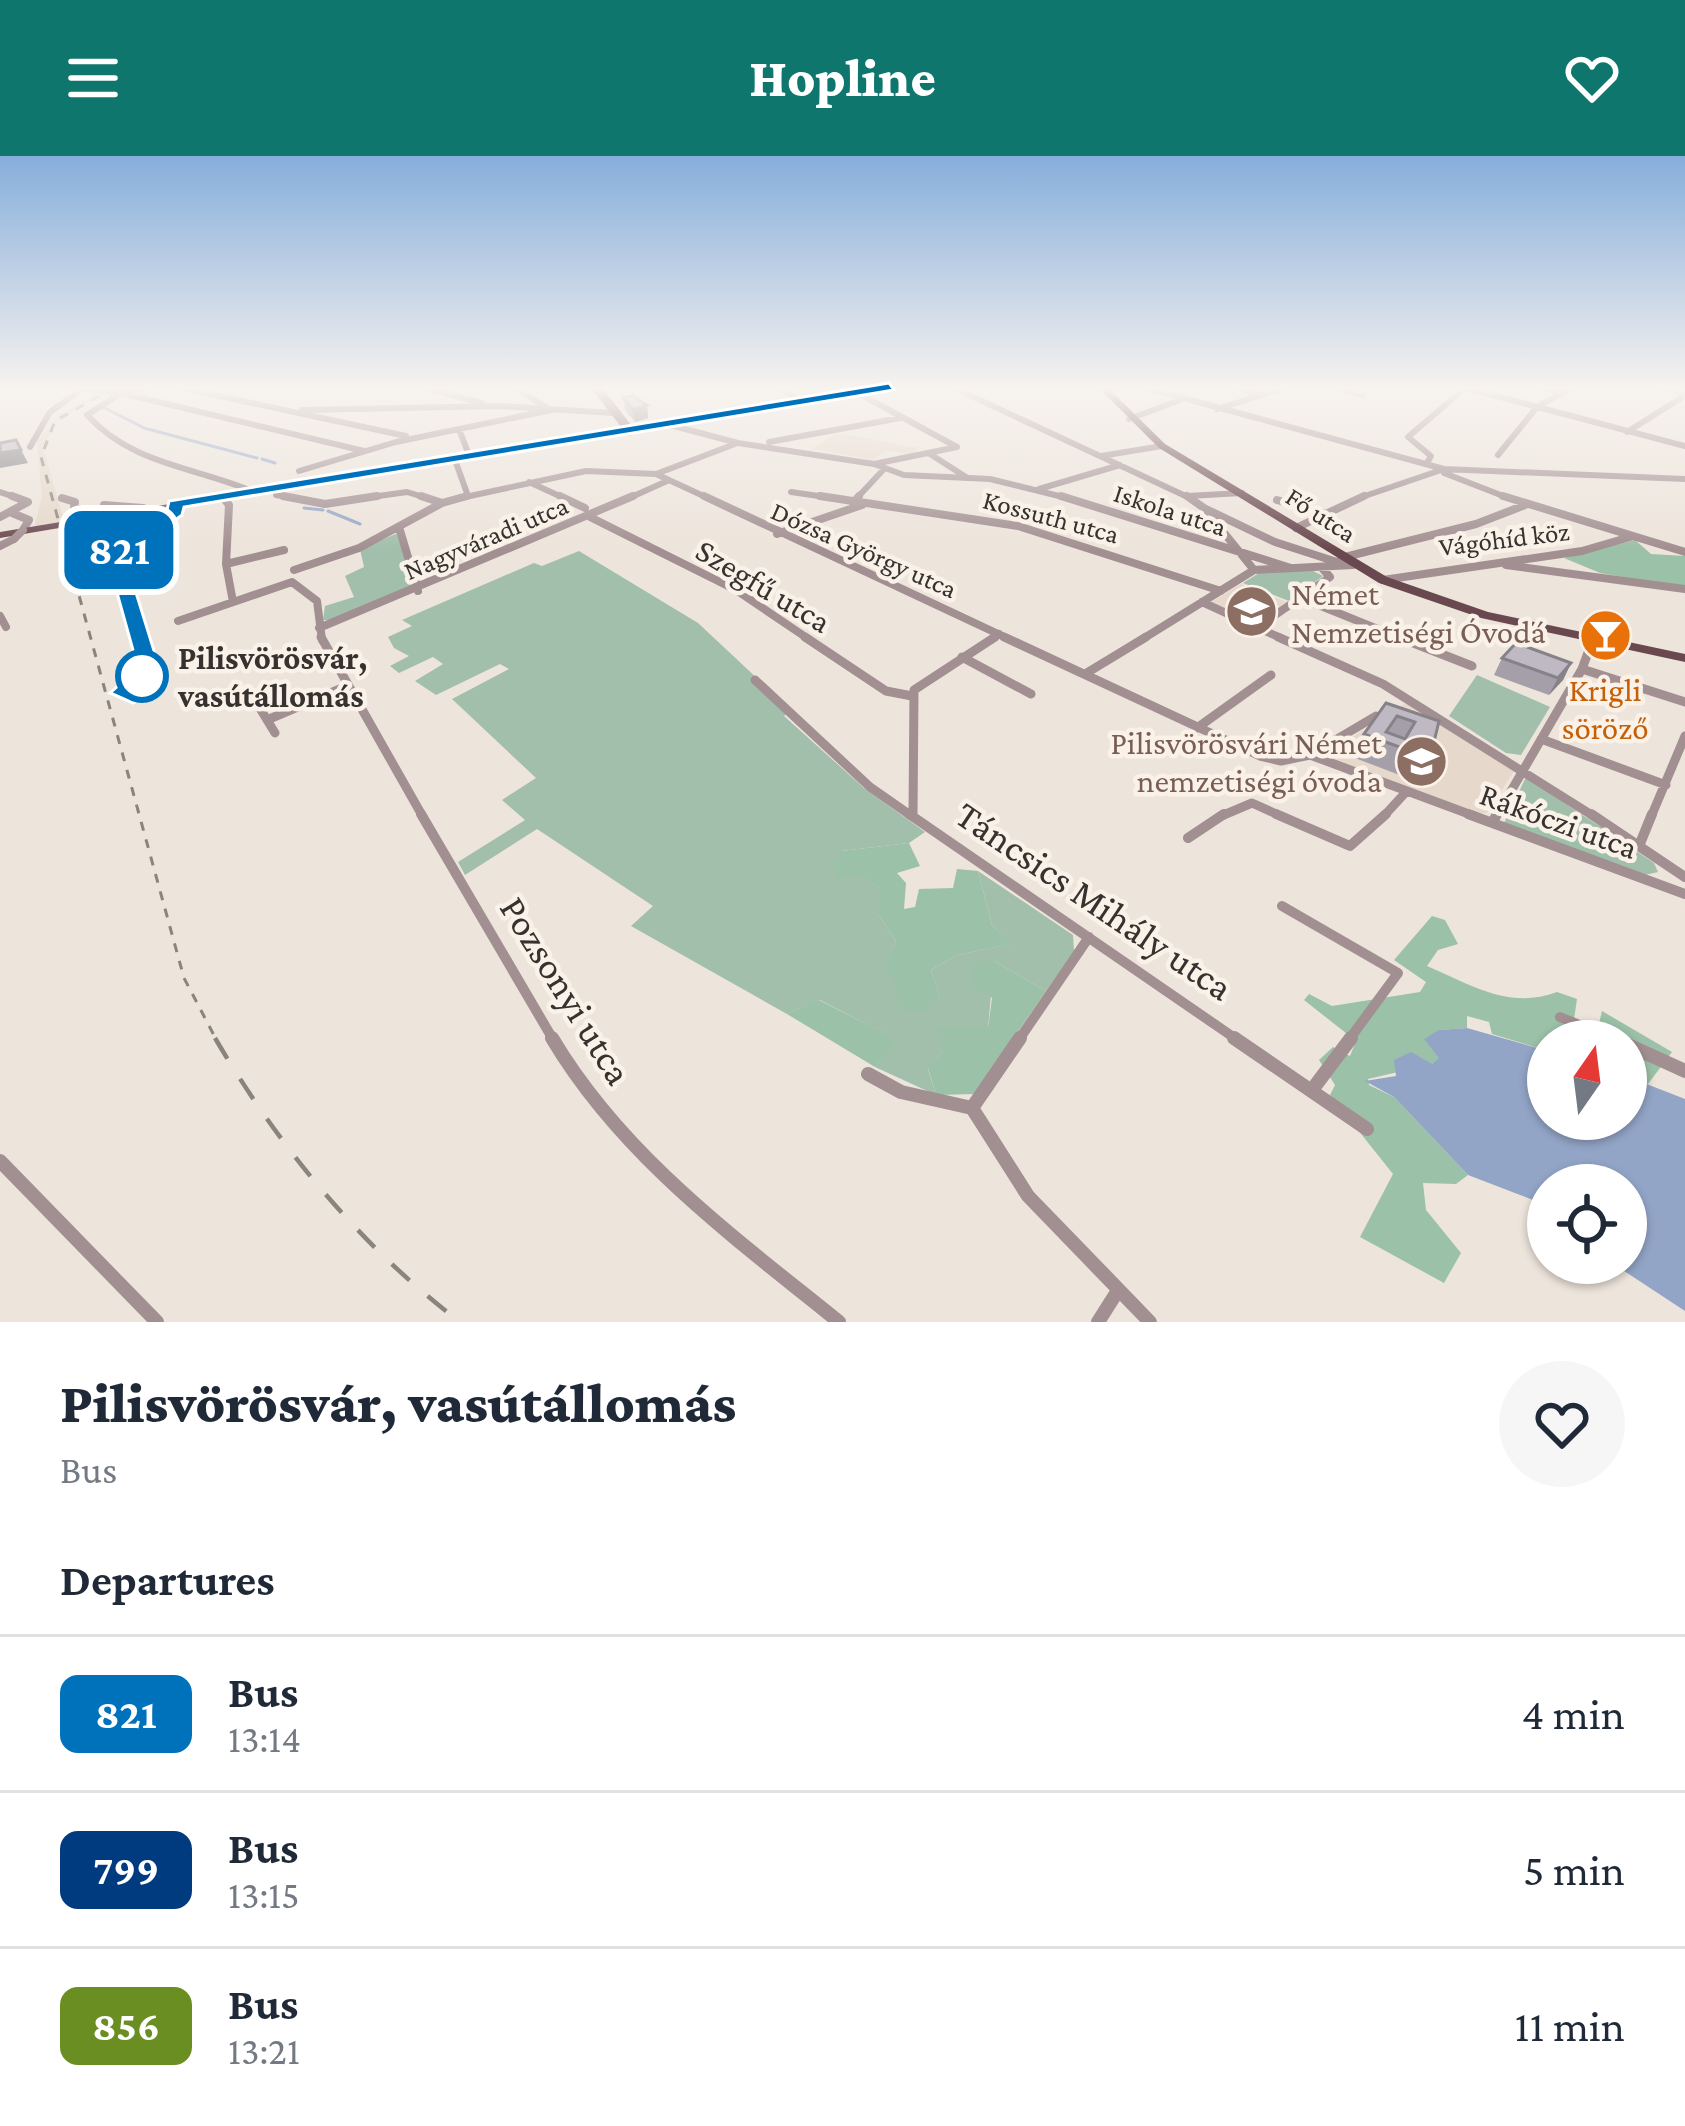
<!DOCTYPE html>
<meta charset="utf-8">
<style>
body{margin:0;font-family:"Crimson Pro",serif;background:#f6f6f7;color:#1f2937;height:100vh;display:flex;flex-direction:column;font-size:45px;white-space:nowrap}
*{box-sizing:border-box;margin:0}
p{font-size:39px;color:#747a83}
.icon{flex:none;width:66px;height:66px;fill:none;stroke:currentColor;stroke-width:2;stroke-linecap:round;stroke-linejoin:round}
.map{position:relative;height:1166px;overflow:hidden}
.side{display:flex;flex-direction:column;background:#fff;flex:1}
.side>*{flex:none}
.badge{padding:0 24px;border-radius:18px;font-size:42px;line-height:78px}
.needle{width:78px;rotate:14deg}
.tools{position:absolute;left:1527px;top:864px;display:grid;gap:24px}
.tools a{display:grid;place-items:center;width:120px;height:120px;border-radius:50%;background:#fff;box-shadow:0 3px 9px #0004;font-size:60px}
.map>.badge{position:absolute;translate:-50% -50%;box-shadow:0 0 0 6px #fff}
h2{padding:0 60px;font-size:45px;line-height:108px}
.round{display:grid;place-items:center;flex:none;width:126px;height:126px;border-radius:63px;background:#f6f6f7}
.summary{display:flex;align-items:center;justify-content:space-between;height:204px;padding:0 60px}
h1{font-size:57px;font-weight:800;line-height:90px}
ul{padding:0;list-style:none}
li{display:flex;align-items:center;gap:36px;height:156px;padding:0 60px;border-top:3px solid #e0e1e3}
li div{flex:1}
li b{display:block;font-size:45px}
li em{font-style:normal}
li .badge{min-width:132px;font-weight:700;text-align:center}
header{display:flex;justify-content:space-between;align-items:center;height:156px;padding:0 60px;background:#0f766e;color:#fff;font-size:54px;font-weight:800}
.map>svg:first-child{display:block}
.built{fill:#e6d8ca}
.green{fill:#a2bfac}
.forest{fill:#9bc1a8}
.water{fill:#93a5c7}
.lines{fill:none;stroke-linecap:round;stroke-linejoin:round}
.stream{stroke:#93a5c7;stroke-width:3}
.street-far4{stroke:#a28f92;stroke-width:6}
.street-far3{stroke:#a28f92;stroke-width:8}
.street-far2{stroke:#a28f92;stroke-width:9}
.street-far1{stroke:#a28f92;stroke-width:10}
.street{stroke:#a28f92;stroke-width:14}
.secondary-far1{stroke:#81666b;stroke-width:9}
.secondary{stroke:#81666b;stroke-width:10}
.primary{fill:#69494f;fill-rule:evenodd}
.rail-far1{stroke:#8a847e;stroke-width:3;stroke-dasharray:9 9;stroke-linecap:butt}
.rail{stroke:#8a847e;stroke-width:4.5;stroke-dasharray:24 24;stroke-linecap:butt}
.street-bridge{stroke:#a28f92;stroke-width:8}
.wall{fill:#a49fa8}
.shaded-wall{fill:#868288}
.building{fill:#bfb9c3;stroke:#868288;stroke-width:3;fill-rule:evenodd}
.line{fill:#0072bc;stroke:#fff;stroke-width:3}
.stop-dot{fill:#fff;stroke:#0072bc;stroke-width:6}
.labels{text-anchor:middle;stroke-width:9;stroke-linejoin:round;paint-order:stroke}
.far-street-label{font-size:27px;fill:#36322f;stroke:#faf1e8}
.street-label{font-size:33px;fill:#36322f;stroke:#faf1e8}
.education-label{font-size:33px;fill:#785e54;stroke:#faf1e8;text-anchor:start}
.stop-label{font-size:33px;font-weight:bold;fill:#36322f;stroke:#faf1e8;text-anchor:start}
.food-label{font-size:33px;fill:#c56008;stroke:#faf1e8}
.near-street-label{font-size:39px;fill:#36322f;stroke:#faf1e8}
</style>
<header><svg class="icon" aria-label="menu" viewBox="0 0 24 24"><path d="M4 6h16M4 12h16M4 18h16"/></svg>Hopline<svg class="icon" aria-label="heart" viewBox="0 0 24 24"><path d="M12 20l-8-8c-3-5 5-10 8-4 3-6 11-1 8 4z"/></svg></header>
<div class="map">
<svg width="1685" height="1166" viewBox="0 0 1685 1166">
<rect width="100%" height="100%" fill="#ede4db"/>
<!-- built -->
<path class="built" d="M92,240H98L55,268L43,291L65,369L34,373L42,340L37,285L62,257Z
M836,277L919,292L911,299L886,294L873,304L813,293Z
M1241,428L1286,446L1256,466L1210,447Z
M1406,547L1514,615L1487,657L1476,658L1324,599Z"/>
<!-- green -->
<path class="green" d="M398,377L414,434L340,465L323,464L325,450L354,441L345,420L364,411L360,393Z
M579,395L698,467L791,554L784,560L864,632L925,676L909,687L841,695L879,732V759L896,785L885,814L940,842L931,814L957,799L1010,788L992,769L978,715L1073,779L1074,795L1046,835L994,805L988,872L943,896L928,913L936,939L875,911L892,890L891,881L820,844L787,858L631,770L653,750L537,673L465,719L458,706L525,664L502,644L536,622L452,543L509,513L500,508L436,539L415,525L443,508L433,501L399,517L390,510L409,500L394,492L388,481L412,470L402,464L534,407L542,410Z
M1311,414L1323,420L1289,445L1243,427L1259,417Z
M1477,519L1550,551L1521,599L1506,597L1449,560Z
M1526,621L1654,707L1658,716L1645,719L1606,707L1622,690L1615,681L1607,705L1504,667Z"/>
<!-- forest -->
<path class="forest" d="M1635,384L1651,398L1685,400V432L1600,417L1564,402Z
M1515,663L1584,689L1588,687L1580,673L1586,665C1604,669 1622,682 1622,701L1606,707L1511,671Z
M909,687L920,710L897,717L906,727L904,753L915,751L919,733L953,732L957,713L978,715L992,769L1011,788L957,799L931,814L940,841L923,858L898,852L897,828L884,814L896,785L879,759V732L863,718L838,723L832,707L841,695Z
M1432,760L1445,764L1458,788L1438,794L1427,810C1471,829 1510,854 1557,836L1577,843L1573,870L1596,880L1602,855L1672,896L1648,928L1626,920V885H1548V895L1492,878L1489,866L1467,860V872L1439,874V903L1432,908L1368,923L1369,929L1394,941L1468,1019L1456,1028L1423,1027L1426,1054L1461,1097L1444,1127L1360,1081L1393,1018L1330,939L1335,929L1319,904L1333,891L1350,900L1356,885L1304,844L1309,838L1332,850L1420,836L1426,826L1394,804Z
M968,805H994L1046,835L975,938L936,939L928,912L943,896L935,871L988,872L992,842L973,830Z
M819,844L892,881L893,890L875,911L787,858Z"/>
<!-- water -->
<path class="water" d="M1467,872L1548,895V963H1626V920L1685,943V1155L1612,1107H1626V1029H1548V1069L1533,1044L1468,1019L1394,941L1365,925L1396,920L1394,904L1411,896L1432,908L1439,902L1424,883L1439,874Z"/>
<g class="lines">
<!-- stream -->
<path class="stream" d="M95,231L117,233
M1644,231L1685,238
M103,251L144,272L257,302
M262,303L275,307
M304,352L323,354
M328,355L360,368"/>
<!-- street-far4 -->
<path class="street-far4" d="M70,231L121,237L364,295
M150,231L121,237L87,259C133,309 192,310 252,335
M177,231L406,280
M423,231L482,247
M514,231L546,251
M777,231L803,246
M952,231L1192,343
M1143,231L1444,313L1685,323
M1234,231L1261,239
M1334,231L1363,239
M1462,231L1685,290
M1539,231L1562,237
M1104,234L1126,231
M858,237L957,291L874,308
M498,250L614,257
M1217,253L1287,231
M302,254L500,250
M1129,263L1180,244
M670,269L738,287L874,308L904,319L990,323L1071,343
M459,273L470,302
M1627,276L1681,242
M769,286L900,262
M30,291L50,256L82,233
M930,298L966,321
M1498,299L1537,251L1573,231
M1101,300L1162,290
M455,304L468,340
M1427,307L1431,300L1408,281L1465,232
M299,315L396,286L551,254
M1444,317L1511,343
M656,318L735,288
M529,326L566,343
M1039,333L1120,309
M0,336L21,343
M791,336L840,343
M276,339L300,343
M1187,340L1242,337
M62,342L66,343
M357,343L407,336L430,343
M456,343L586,315L656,318L710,343
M627,343L667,325
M856,343L884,313
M1356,343L1444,313"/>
<!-- street-far3 -->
<path class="street-far3" d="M222,340L229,349L226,408L233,446
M283,340L325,348L377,340
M421,340L442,347
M560,340L585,352
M704,340L1011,484
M820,340L1018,370L1221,435
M1061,340L1291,412
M1187,340L1204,352L1254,414
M1503,340L1685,396
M62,342L75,346L74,352L117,361
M1277,344L1329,359
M853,347L859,340
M104,349L143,352
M1206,353L1275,386L1340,407
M12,357L29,364L23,374
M0,361L28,346L12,340
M590,361L736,434L810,484
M399,371L418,435
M1296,372L1364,340
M777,378L862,349
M0,390L14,383
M1341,402L1476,368L1525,349
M226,408L284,394
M1506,409L1685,433
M294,414L359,392L442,347L467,340
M1383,424L1582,395L1630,381
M1301,442L1405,484
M1202,446L1285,484
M0,460L6,471
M178,465L292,426L317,445L322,484
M1258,471L1330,421L1321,411
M319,472L633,340
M991,484L999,478
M1141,484L1254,414L1353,409"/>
<!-- street-far2 -->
<path class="street-far2" d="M321,481L423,661
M805,481L886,535L912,540
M1004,481L1260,600L1281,605L1310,599L1477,661
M1278,481L1383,528L1595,661
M1398,481L1472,510
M962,501L1031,538
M1582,513L1685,546
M1085,518L1146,481
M755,524L870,631L913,661
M261,554L275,577
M267,564L347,530
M1197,572L1271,519
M1541,583L1666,629
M1310,599L1376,560
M913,660L914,534L995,481
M1219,661L1252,647L1283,661
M1383,661L1406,636
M1496,661L1582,513L1593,483
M1651,661L1685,580"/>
<!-- street-far1 -->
<path class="street-far1" d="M421,658L554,885
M909,658L1239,885
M1276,658L1350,690L1386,658
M1468,658L1685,738
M1591,658L1685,721
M1492,667L1497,658
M1188,682L1224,658
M1639,690L1652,658
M1282,750L1398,817L1348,885
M1560,861L1618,885
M1018,885L1089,781"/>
<!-- street -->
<path class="street" d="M552,882C622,1000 734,1081 839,1166
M1020,882L972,952L1028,1040L1150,1166
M1234,882L1367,973
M1611,882L1619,885
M1626,888L1685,915
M868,918L901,936L972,952
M1312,934L1351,882
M0,1005L157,1166
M1098,1166L1117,1136"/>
<!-- secondary-far1 -->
<path class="secondary-far1" d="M596,231L630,275"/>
<!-- secondary -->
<path class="secondary" d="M140,482L116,401L127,386L174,358L175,348"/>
<!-- primary -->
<path class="primary" d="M876,231H894L0,382V376Z
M1098,231H1107L1165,288L1387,421L1488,456L1685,498V506L1481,462L1379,427L1159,292Z"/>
<!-- rail-far1 -->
<path class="rail-far1" d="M115,231L55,265L41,301L184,822L217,885"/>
<!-- rail -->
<path class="rail" d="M215,882C279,991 359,1089 460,1166"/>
<!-- street-bridge -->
<path class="street-bridge" d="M14,383L23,374"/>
</g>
<!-- wall -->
<path class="wall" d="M623,241L647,249L648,262L635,266L625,254Z
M1502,502L1571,507L1563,524L1549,539L1494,519Z
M1386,547L1439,565L1433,590L1423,613L1417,611L1410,623L1355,602L1364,578Z"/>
<!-- shaded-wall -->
<path class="shaded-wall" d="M647,249L648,262L635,266L633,254Z
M21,294L28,307L0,312V297Z
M1571,507L1563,524L1549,539L1558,522Z"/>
<!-- building -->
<path class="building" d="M633,240L647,249L633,254L623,241Z
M16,284L21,294L0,297V287Z
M1516,487L1571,507L1558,522L1502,502Z
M1386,547L1439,565L1433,590L1427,588L1421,599L1364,578ZM1397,560L1415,566L1405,583L1386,576Z"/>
<!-- sky -->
<linearGradient id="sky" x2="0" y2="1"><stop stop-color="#86aedb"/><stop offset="0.59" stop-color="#f7f3ef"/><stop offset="1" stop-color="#f7f3ef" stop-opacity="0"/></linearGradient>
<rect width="1685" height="394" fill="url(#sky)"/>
<!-- line -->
<path class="line" d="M889,227L894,234L184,351L182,359L125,401L160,514L150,524L165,530L133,547L110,537L138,512L107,401L121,383L167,354L169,345Z"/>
<!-- icons -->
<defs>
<symbol id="school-disc" viewBox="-11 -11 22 22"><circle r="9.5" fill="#8d6e63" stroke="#faf1e8"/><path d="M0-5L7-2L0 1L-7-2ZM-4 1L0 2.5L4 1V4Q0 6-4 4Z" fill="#fff"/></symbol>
<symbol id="bar-disc" viewBox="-11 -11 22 22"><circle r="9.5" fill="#e8710a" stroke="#faf1e8"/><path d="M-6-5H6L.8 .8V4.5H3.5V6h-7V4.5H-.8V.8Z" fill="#fff"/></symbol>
</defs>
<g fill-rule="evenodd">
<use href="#school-disc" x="1222" y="426" width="59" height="59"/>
<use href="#bar-disc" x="1576" y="450" width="59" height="59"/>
<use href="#school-disc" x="1392" y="576" width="59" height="59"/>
</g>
<!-- markers -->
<circle class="stop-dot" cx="142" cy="520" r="24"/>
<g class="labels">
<!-- far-street labels -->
<g class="far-street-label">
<text transform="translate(1170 354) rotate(18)" y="9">Iskola utca</text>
<text transform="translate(1321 359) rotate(33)" y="9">Fő utca</text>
<text transform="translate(1051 361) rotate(15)" y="9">Kossuth utca</text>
<text transform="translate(486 382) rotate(-23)" y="9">Nagyváradi utca</text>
<text transform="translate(1504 383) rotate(-7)" y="9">Vágóhíd köz</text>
<text transform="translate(864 394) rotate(24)" y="9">Dózsa György utca</text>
</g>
<!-- street labels -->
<g class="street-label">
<text transform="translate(764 429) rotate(31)" y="12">Szegfű utca</text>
<text transform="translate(1559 664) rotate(20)" y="12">Rákóczi utca</text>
</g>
<!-- education labels -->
<g class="education-label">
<text x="1291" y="449">Német<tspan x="1291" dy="38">Nemzetiségi Óvodá</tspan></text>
<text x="1382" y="598" text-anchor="end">Pilisvörösvári Német<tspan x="1382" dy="38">nemzetiségi óvoda</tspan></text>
</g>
<!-- stop labels -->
<g class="stop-label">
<text x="178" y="513">Pilisvörösvár,<tspan x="178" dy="38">vasútállomás</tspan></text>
</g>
<!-- food labels -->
<g class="food-label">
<text x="1605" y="545">Krigli<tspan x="1605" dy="38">söröző</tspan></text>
</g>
<!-- near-street labels -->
<g class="near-street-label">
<text transform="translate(1095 744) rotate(34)" y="14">Táncsics Mihály utca</text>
<text transform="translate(567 834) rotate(58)" y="14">Pozsonyi utca</text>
</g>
</g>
</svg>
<div class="tools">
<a><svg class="needle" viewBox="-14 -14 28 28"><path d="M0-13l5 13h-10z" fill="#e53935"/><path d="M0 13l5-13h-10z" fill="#747a83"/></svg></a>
<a><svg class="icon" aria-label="locate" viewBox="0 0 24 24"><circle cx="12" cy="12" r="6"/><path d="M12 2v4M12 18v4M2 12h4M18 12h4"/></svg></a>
</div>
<b class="badge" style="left:119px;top:394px;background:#0072bc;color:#fff">821</b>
</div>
<section class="side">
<div class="summary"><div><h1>Pilisvörösvár, vasútállomás</h1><p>Bus</p></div><a class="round"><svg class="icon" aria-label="heart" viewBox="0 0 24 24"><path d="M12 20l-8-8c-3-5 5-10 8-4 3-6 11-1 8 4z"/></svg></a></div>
<h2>Departures</h2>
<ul>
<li><span class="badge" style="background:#0072bc;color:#fff">821</span><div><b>Bus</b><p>13:14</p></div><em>4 min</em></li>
<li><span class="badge" style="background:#003b80;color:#fff">799</span><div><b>Bus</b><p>13:15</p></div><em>5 min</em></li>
<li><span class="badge" style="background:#6b8e23;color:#fff">856</span><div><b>Bus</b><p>13:21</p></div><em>11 min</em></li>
</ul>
</section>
